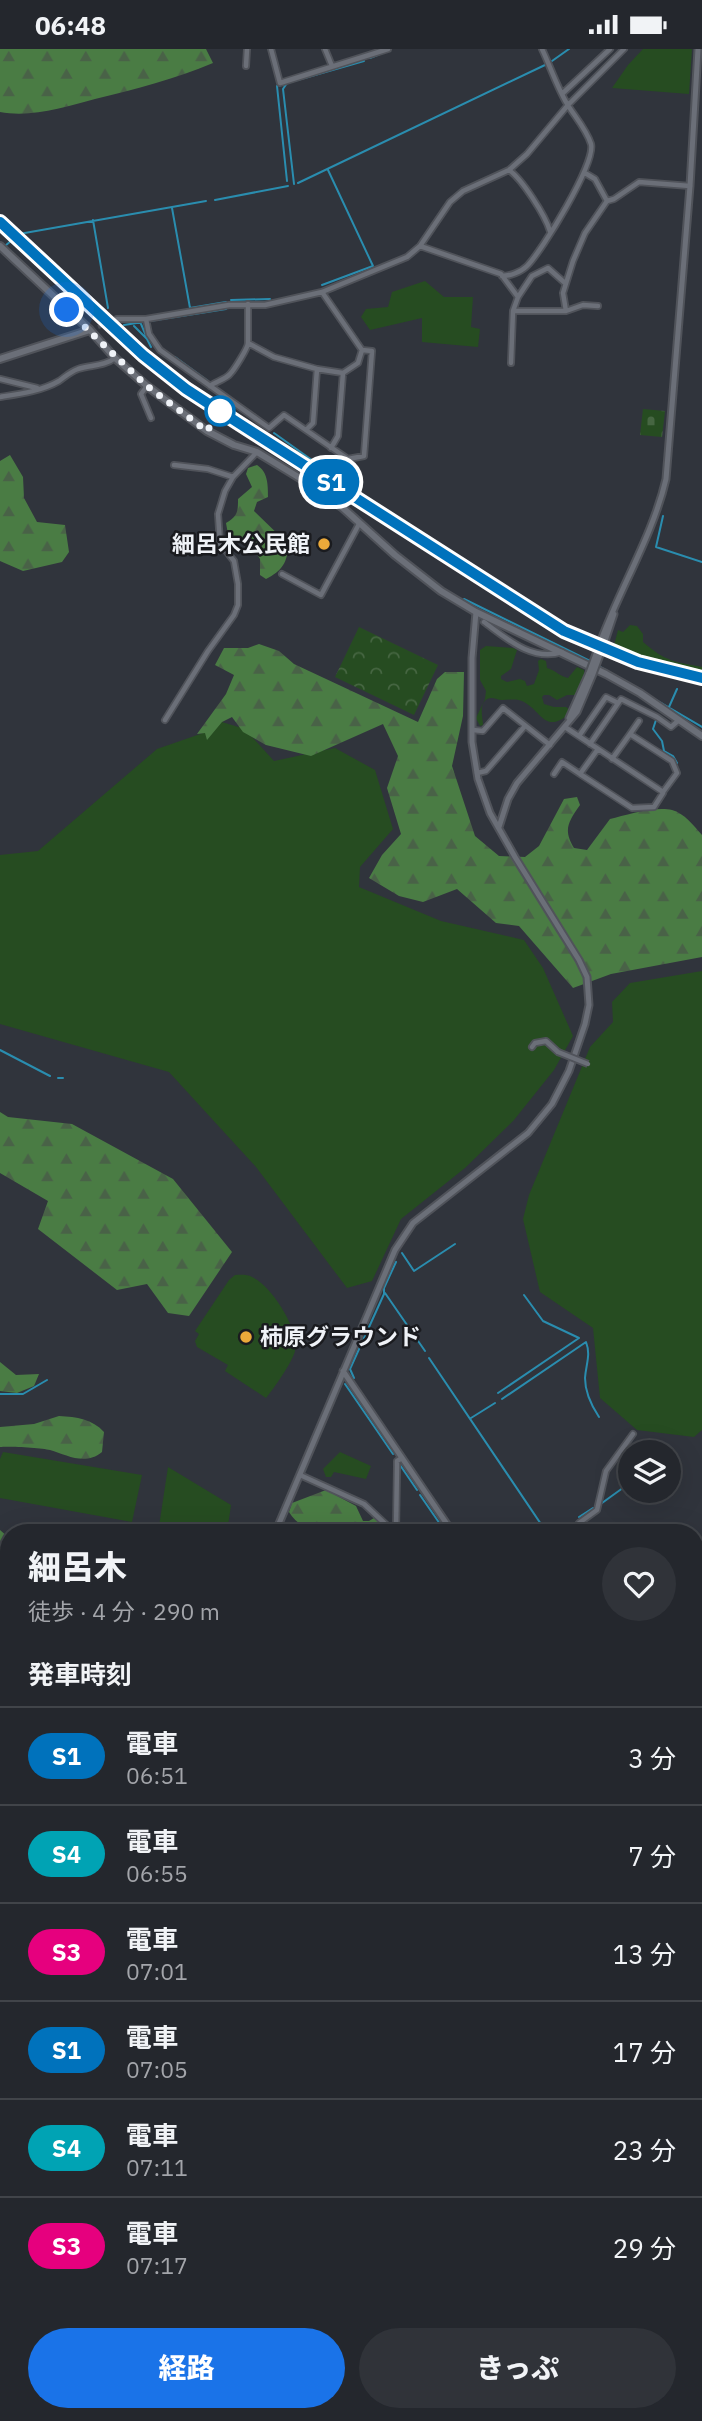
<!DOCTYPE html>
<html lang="ja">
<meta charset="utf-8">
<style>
body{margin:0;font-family:"IBM Plex Sans","Noto Sans JP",sans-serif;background:#303339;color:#f1f3f6;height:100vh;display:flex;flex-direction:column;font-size:26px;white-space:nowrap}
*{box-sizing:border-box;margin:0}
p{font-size:23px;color:#a3a5aa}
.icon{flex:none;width:38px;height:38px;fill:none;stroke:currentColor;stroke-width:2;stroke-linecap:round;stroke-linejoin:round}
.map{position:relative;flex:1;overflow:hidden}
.sheet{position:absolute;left:0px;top:1475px;width:704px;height:898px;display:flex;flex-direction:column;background:#24272d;border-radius:28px 28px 0 0;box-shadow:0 7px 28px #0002,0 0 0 2px #414449}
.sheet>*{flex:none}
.badge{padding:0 14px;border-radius:23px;font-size:24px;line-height:46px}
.buttons{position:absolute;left:618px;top:1391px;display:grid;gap:14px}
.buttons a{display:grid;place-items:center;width:63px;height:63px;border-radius:50%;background:#24272d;box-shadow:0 7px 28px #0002,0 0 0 2px #414449;font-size:35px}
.you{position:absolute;width:35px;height:35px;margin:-18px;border:5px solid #fff;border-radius:50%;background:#1a73e8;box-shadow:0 0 0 10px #1a73e833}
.map>.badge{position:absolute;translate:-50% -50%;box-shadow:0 0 0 4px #fff}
h2{padding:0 28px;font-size:26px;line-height:63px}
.round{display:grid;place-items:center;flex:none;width:74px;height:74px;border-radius:37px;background:#303339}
.headline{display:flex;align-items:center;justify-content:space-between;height:119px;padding:0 28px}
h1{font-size:33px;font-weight:800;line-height:52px}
.primary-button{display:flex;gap:14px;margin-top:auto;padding:14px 28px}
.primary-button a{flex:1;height:80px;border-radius:42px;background:#1a73e8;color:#fff;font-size:28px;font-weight:800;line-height:80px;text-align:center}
.primary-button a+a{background:#303339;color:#f1f3f6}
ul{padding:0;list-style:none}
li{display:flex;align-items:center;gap:21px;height:98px;padding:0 28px;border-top:2px solid #414449}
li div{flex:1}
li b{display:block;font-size:26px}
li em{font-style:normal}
li .badge{min-width:77px;font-weight:700;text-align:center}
.status{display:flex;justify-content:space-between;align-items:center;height:49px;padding:0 35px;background:#24272d;direction:ltr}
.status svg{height:19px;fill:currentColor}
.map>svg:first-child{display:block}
.grass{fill:#264c21}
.forest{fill:url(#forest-firs)}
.cemetery{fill:url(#cemetery-stones)}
.park{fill:url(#park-crowns)}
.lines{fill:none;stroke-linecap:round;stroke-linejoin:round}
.stream{stroke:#2a8daf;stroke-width:2}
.minor-tunnel{stroke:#4d5058;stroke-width:4.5;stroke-dasharray:4.5 2;stroke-linecap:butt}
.minor-casing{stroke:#50535a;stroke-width:8}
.tertiary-casing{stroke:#50535a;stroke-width:9}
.secondary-casing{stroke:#50535a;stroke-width:10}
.primary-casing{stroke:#50535a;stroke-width:10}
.minor{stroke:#6b6f78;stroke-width:4.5}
.tertiary{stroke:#6b6f78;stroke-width:5}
.secondary{stroke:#6b6f78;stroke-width:6}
.primary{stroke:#558e68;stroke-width:7}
.rail{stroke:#dcdfe4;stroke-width:2;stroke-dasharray:9 9;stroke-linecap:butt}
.minor-bridge-casing{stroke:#50535a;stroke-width:8;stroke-linecap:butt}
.tertiary-bridge-casing{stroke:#50535a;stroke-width:9;stroke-linecap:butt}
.minor-bridge{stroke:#6b6f78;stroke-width:4.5}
.tertiary-bridge{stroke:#6b6f78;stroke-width:5}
.line-casing{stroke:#fff;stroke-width:16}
.line{stroke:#0072bc;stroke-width:10}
.walk{stroke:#eff2f7;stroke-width:7;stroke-dasharray:0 12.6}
.stop-dot{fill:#fff;stroke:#0072bc;stroke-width:3.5}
.poi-dot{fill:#eba93a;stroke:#1a1b1f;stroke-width:2.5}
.labels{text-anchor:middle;stroke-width:5;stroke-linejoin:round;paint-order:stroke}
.poi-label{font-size:23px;font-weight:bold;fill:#eff2f7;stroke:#1a1b1f;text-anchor:end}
</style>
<div class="status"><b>06:48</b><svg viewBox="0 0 49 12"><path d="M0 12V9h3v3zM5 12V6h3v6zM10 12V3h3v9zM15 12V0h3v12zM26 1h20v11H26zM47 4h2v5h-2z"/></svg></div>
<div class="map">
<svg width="702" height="2372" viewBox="0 0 702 2372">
<defs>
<pattern id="forest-firs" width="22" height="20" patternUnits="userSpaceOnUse" patternTransform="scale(1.75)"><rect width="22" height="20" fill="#4a7c44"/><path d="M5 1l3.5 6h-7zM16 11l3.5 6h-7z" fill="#496247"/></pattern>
<pattern id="cemetery-stones" width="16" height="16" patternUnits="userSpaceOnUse" patternTransform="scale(1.75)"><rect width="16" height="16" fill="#264c21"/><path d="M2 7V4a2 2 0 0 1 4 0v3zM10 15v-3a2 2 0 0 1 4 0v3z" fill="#466642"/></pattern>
<pattern id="park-crowns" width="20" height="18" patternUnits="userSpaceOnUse" patternTransform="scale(1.75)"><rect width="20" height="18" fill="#264c21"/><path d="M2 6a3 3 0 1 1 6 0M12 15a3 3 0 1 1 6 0" fill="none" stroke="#466642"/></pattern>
</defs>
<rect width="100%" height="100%" fill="#30343c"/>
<!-- grass -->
<path class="grass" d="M643,0H692L689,45L612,39L628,16Z
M425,232L444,248H473L471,278L480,280L478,298L422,293V269L370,281L361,268L366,260L388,258L392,243Z
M630,576L637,577L643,585V593C666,613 676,613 702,618V626L617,601L614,596L618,581L623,583Z
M486,597L513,599L517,601L511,620L501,627V630L507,633L520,630L525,632L527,637L534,635L539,621L538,612L541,610L546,612L547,619C555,621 561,628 568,629L577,618L584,621L585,629L578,646H567L557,651L549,646H544L542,648L544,655L554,658H566L570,661L569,665C545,685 542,663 524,653C517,649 509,651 502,651C498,651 495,649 491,649C477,651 483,669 483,676L480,677L476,669L485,650L486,642L480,631V601Z
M222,673L245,680L274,712L335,699L375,721L393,780L360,818L359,838L441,872L524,891L543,919L573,987L554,1021L514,1071L465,1119L401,1170L372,1232L347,1239L256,1118L169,1023L0,975V806L38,802L157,700L206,683Z
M702,922V1381L694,1388L637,1381L600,1349L593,1279L540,1243L523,1170L529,1146L590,998L613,973L612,953L630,934Z
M235,1226C240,1226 247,1225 252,1228C271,1236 300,1281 295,1302C293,1312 273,1341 266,1349L225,1322L228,1316L197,1298L195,1292L199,1285L195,1282L229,1231Z
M3,1403L142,1426L132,1473L0,1449V1410Z
M340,1403L371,1417L366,1430L334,1423L331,1428H326L323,1420Z
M168,1418L231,1456L227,1484H158Z"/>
<!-- forest -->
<path class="forest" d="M0,0H206L213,14C175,30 136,40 95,50C65,58 31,69 0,63Z
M10,406L23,428L24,449L37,473L65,476L69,503L62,513L23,522L0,512V412Z
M257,416C268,423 268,436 268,448L257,453L254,462L288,495C288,513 282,522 266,530L260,526V510L250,494H241L228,485L226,474C238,467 238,462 238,450L252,438L246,425L248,419Z
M259,595L279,602L294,615L418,673L437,630L445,623H464L463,667L452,717L475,787L499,807L525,808L539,797L564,750L577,748L580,756C568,773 563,781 574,799L587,801L610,770C626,766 655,757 672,761C684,764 694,777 702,786V908L611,925L573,939L519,877L496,874L457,840L423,853L399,847L369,829L382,806L401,785L387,739L398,707L383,675L311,707L266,696L243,683L232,668L222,673L207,691L205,684L197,685L226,645L234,626L215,616L224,599H248Z
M0,1063L8,1068L72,1075L173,1130L232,1203L189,1267L168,1264L147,1235L117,1241L38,1180L48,1152L0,1124Z
M0,1313L16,1326L39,1325L34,1337L17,1344L0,1342Z
M59,1367C77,1368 92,1370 104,1383L102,1403C85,1417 67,1406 50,1401C42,1399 9,1397 0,1398V1378L34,1375Z
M326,1441L356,1457L363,1472H369L374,1469L391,1484C359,1484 307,1494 289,1463L292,1454Z
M0,1481L9,1489L8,1622L0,1618Z
M9,2269V2364H21L19,2366L21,2372H0V2288Z"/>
<!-- cemetery -->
<path class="cemetery" d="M643,360L665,362L662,388L640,386Z"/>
<!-- park -->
<path class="park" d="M359,578L438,616L414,666L335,628Z"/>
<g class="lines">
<!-- stream -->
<path class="stream" d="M370,9L385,3
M552,12L569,0
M277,37L287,132
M298,134L545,16
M294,135L283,40L287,34L364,12
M215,151L288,137
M172,159L190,259L226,253
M93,171L108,259
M5,197L19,185L206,152
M322,236L373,217L328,121
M231,251L270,250
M141,275L147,289
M124,276L226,260
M134,277L147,290L151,298
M175,308L208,332
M274,384L344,434
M663,467L656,498L702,513
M464,550L592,613
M597,616L628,634
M651,648L702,678
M669,658L677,640
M656,671L653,680L662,692L664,702L673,707L677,714
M0,1001L50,1027
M58,1029H63
M402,1204L414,1222L455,1195
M385,1244L425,1302
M429,1309L547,1484
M354,1329L350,1320L384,1245V1239L396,1213
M345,1335L393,1405
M498,1344L579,1289L543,1272L524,1246
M0,1345H23L47,1331
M502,1350L586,1293C591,1306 586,1315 585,1329C585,1343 591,1356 599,1368
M471,1369L495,1354
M400,1416L417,1441
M420,1446L440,1475
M602,1454L627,1436
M579,1468L593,1459
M443,1480L446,1484
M695,1640L702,1651
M695,1685L702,1680
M0,1716H9
M695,1834H702
M699,1887H702
M695,1908L698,1895
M695,2040L700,2042
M695,2103L700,2108
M0,2278L3,2271
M500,2364L506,2372
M606,2364L623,2372
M583,2372L597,2364"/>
<!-- minor-tunnel -->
<path class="minor-tunnel" d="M98,278L117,270"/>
<defs>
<path id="minor" d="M271,0L280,34L388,0
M325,0L332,17
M246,17L247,0
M563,44L610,0
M509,121C522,130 545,166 550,182
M585,124L595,130L607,152
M420,197L501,225L518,248L513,262L511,314
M502,227C510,227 521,223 527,217C542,202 596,114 591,95C587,82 577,70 569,58C558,41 551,19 542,0
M518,248L532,227L548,219L565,234
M248,255V294L274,308L317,320L343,324L358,314L362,301
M513,262H566L583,256L598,257
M566,262L563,244L573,212L585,184L607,152L614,150L639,133L690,137
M117,270H146L229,256H265L322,243L407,208L420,197L450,153L463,142L509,121L527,105L568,56L624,0
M146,270L149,285L160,301L269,379L284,366L348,410L364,407L372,302L362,301L322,243
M0,330L37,339
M147,337L141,345L151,369
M210,337C215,333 226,330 230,325C234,321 248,299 248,294
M0,348C19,345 42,342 59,332C66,327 70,323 78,320C91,316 105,317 115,309
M306,381L313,374L317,320
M331,399L338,387L343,324
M174,416L208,420L233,428
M282,525L321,546L359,475
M484,573C506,589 532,613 562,603
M165,671L208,602L234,566L238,556V535L234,512L220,494L218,465L225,442L233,428L257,403
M565,678L663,743L677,724L672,712L630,685L612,710
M473,681L483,682L503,659L550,696
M630,685L639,672
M579,687L606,648L618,654
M590,695L621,650L657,668L671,678L679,671
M598,700L580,725L632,759L654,758L663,744
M477,724L486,722L525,677
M554,725L562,713L580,725
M532,998L535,994L546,992L558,1003
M300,1426L364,1455L395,1484
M396,1484L397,1417V1412L402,1409
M586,1484L579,1474L597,1461L606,1422L633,1385
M695,1891H702
M695,1971L702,1956
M695,1984L702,1989
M382,2372L388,2364"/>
<path id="tertiary" d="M600,594C620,539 653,486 666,430L690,137L698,0
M604,595L614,565
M569,669L589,624
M499,778L508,750L517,734L577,663L593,625
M343,1322L453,1484
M275,1484L395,1201L413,1174L528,1084L552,1055L569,1022L585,975L589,956L587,928L579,911L515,808L490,764L478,730L472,693V609L476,563
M695,1838H702
M0,1914L9,1915
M695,2250L702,2261
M215,2364L219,2372"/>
<path id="secondary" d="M0,197L90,281L115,309L147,337L207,382L234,396L257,403L308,434L343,459L395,506L441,542L476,563L606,625L640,644L702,687
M0,310L90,281"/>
<path id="primary" d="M0,2012L9,2021
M402,2364L410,2372"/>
</defs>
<!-- minor casing -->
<use href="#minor" class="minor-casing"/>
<!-- tertiary casing -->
<use href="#tertiary" class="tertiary-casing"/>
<!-- secondary casing -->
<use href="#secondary" class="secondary-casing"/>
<!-- primary casing -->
<use href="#primary" class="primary-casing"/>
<!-- minor -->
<use href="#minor" class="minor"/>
<!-- tertiary -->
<use href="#tertiary" class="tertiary"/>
<!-- secondary -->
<use href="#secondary" class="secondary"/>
<!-- primary -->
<use href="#primary" class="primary"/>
<!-- rail -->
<path class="rail" d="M0,177L138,307L195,352L561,585L610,607L702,632"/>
<defs>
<path id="minor-bridge" d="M558,1003L588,1015"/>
<path id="tertiary-bridge" d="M589,624L600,594
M593,625L604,595"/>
</defs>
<!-- minor-bridge casing -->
<use href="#minor-bridge" class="minor-bridge-casing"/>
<!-- tertiary-bridge casing -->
<use href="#tertiary-bridge" class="tertiary-bridge-casing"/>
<!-- minor-bridge -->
<use href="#minor-bridge" class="minor-bridge"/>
<!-- tertiary-bridge -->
<use href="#tertiary-bridge" class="tertiary-bridge"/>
</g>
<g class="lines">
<defs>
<path id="line" d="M0,173L143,306L186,340L240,375L564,582L638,613L702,629"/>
</defs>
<!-- line casing -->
<use href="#line" class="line-casing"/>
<!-- line -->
<use href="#line" class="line"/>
<!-- walk -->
<path class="walk" d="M67,261L147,337L207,382L220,362"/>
</g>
<!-- markers -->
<circle class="stop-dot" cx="220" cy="362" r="14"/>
<g class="poi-dot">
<circle cx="324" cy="495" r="7"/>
<circle cx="246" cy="1288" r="7"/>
</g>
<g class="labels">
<!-- poi labels -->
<g class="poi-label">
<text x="310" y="503">細呂木公民館</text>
<text x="260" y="1296" text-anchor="start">柿原グラウンド</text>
</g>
</g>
</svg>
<div class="buttons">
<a><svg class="icon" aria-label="layers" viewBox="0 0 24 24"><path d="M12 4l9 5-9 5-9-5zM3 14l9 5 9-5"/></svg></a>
</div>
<div class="you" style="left:67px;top:261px"></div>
<b class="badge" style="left:331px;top:433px;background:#0072bc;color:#fff">S1</b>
<section class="sheet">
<div class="headline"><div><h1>細呂木</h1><p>徒歩 · 4 分 · 290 m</p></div><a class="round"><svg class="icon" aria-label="heart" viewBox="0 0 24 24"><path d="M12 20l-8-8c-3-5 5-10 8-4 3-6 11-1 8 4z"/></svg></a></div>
<h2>発車時刻</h2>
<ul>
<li><span class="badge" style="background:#0072bc;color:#fff">S1</span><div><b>電車</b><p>06:51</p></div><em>3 分</em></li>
<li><span class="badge" style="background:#00a3b4;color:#fff">S4</span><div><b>電車</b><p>06:55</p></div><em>7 分</em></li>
<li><span class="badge" style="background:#e6007e;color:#fff">S3</span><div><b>電車</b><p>07:01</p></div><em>13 分</em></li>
<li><span class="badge" style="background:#0072bc;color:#fff">S1</span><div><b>電車</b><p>07:05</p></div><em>17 分</em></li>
<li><span class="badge" style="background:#00a3b4;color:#fff">S4</span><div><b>電車</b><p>07:11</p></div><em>23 分</em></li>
<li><span class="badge" style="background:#e6007e;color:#fff">S3</span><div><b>電車</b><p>07:17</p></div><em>29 分</em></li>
</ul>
<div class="primary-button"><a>経路</a><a>きっぷ</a></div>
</section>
</div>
